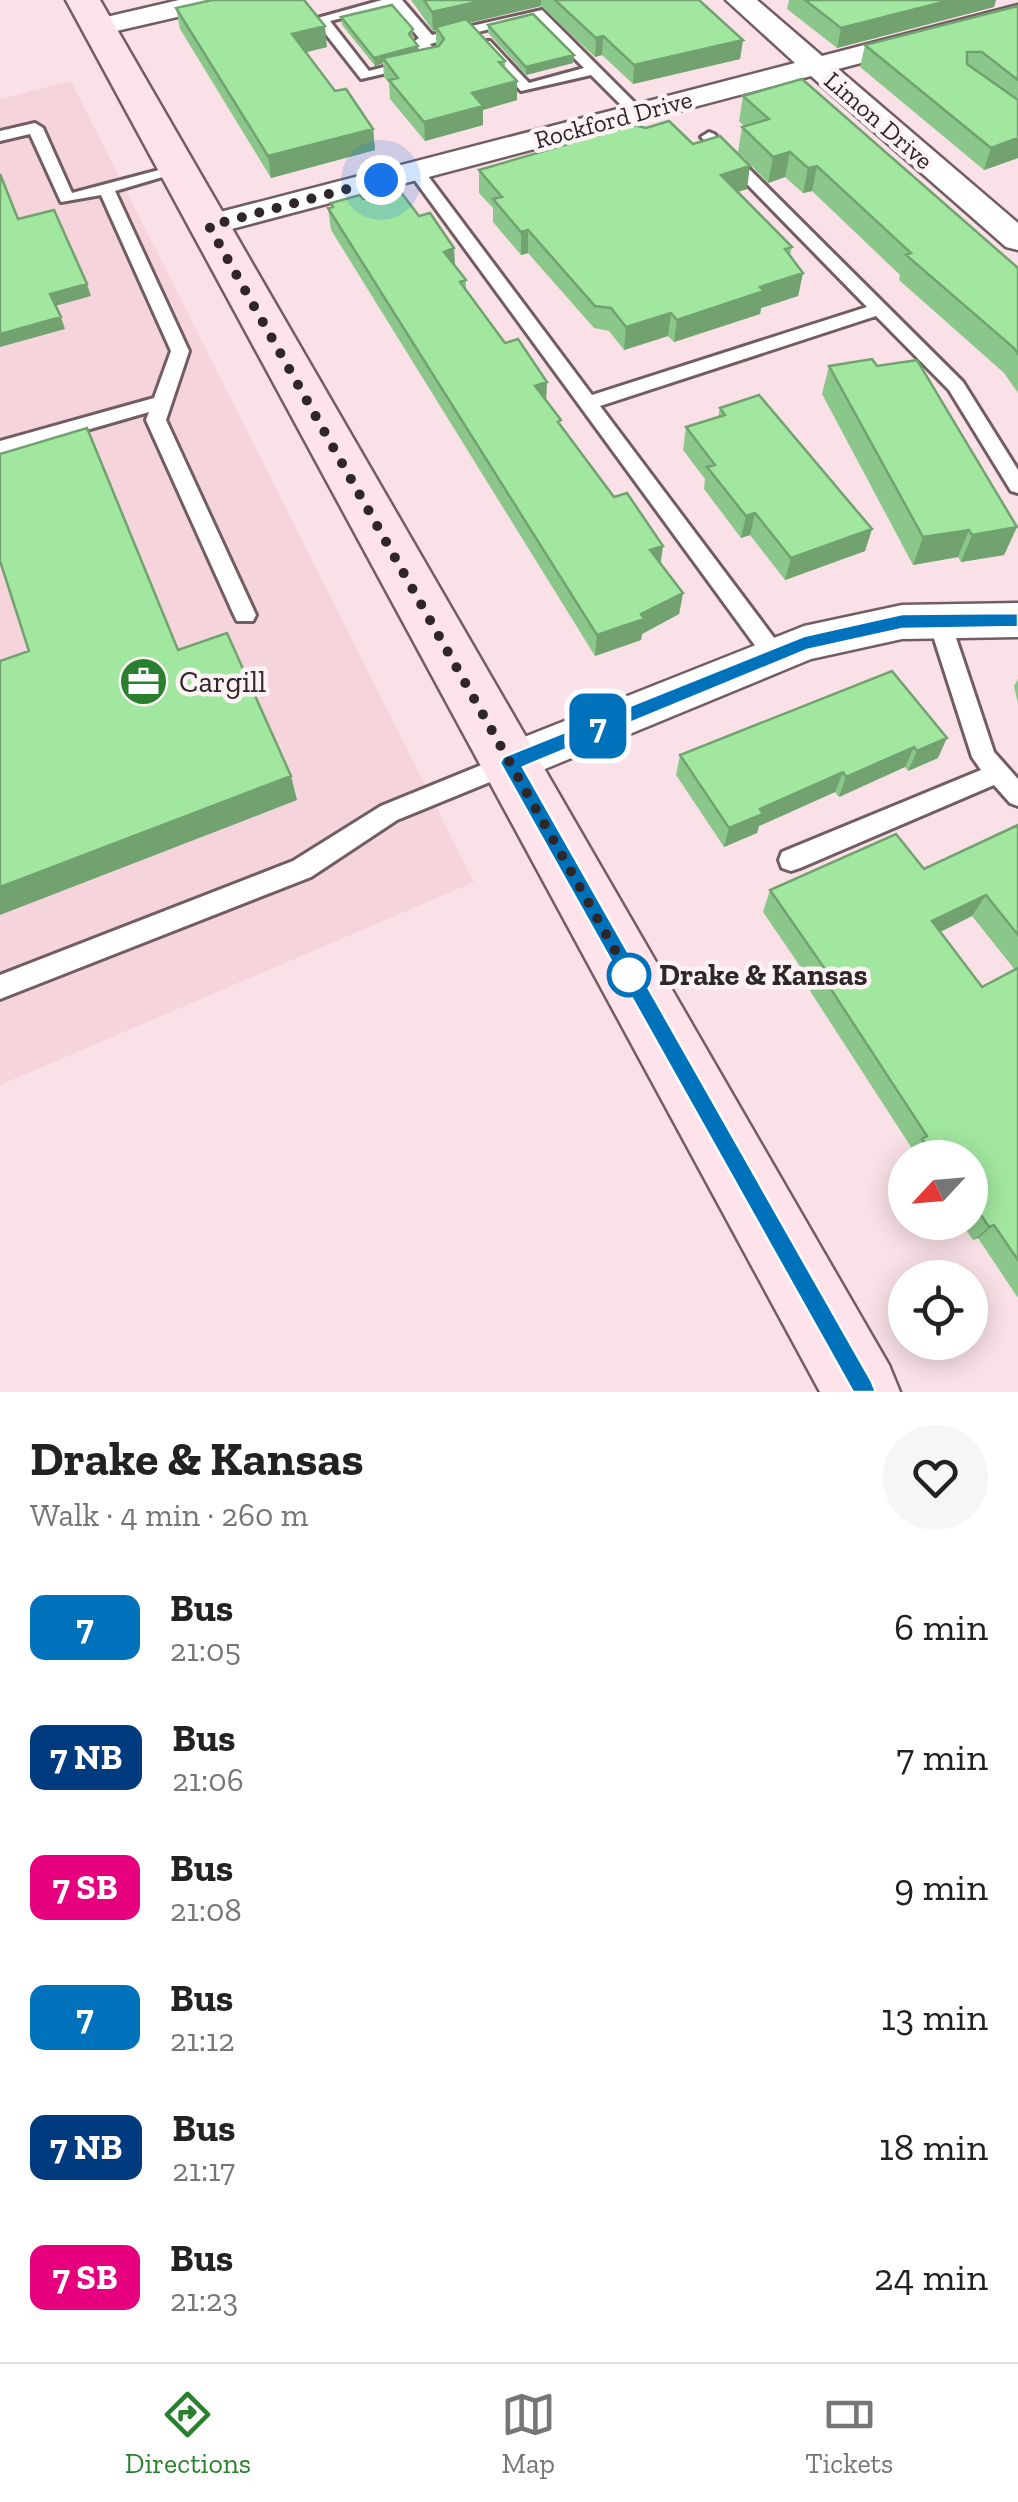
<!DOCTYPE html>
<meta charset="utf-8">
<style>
body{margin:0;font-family:"Zilla Slab",serif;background:#f6f6f6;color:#222;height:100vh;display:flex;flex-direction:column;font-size:38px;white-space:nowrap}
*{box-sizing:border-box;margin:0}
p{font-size:32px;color:#767676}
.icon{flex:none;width:55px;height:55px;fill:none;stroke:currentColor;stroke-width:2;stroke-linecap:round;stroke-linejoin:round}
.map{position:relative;height:1392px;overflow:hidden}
.details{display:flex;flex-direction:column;background:#fff;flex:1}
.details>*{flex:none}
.badge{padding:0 20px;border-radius:15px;font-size:35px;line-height:65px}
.needle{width:65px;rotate:244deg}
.controls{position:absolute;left:888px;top:1140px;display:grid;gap:20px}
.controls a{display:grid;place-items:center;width:100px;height:100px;border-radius:50%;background:#fff;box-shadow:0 5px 25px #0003;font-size:50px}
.you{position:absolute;width:50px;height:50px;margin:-25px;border:8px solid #fff;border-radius:50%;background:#1a73e8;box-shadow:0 0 0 15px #1a73e833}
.map>.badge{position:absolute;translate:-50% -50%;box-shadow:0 0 0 5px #fff}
.round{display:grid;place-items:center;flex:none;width:105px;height:105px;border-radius:52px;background:#f6f6f6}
.head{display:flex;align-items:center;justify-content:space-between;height:170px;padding:0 30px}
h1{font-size:48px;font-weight:700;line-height:75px}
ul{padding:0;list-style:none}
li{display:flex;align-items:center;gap:30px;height:130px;padding:0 30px}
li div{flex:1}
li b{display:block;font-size:38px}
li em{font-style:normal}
li .badge{min-width:110px;font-weight:700;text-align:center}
.tabs{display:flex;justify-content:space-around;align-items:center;height:140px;border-top:2px solid #e0e0e0;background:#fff;font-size:28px;color:#767676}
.tabs a{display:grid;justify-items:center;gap:5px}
.tabs .selected{color:#29802e}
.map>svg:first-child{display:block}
.built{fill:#f5d4dc}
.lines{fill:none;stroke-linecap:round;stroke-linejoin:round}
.lane-casing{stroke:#725d62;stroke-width:6}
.street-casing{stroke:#725d62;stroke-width:5}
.secondary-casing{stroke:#725d62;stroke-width:5}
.lane{fill:#fff;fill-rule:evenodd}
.street{fill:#fff;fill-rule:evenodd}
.secondary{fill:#fee3eb;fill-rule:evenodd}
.wall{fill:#8bc78a;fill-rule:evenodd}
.shaded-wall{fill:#71a270}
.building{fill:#a2e7a0;stroke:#71a270;stroke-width:2.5}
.line{fill:#0072bc;stroke:#fff;stroke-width:2.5}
.walk{stroke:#2f2628;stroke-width:10;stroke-dasharray:0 18}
.stop-dot{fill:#fff;stroke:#0072bc;stroke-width:5}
.labels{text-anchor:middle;stroke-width:9;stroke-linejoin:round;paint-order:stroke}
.far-street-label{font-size:25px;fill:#2f2628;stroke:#fdf3f5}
.poi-label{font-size:30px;fill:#2f2628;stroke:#fdf3f5;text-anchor:start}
.stop-label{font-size:30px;font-weight:bold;fill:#2f2628;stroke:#fdf3f5;text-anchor:start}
</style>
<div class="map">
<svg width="1018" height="1392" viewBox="0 0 1018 1392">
<rect width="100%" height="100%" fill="#fae1e7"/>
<!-- built -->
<path class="built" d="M71,81L474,882L0,1085V99Z"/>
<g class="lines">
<defs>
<path id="lane" d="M382,0H402L432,35L542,10L645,113L632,116L591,75L521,91L480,47V41H490L529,83L584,68L534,18L430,44L441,58L439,61L361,79L314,19ZM392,6L419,38L413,42L425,56L369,71L330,21Z
M35,123L43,128L72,193L178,165L186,170L115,191L189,351L166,420L256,615L253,621H237L234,615L146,420L149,412L0,455V441L154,398L171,351L101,195L61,202L30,134L0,141V131Z
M709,132L714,134L963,382L1018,470V493L1011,491L949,390L876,316L600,406L781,647L784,653L781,659H765L408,171L422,168L592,395L867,307L704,140L701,137Z
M939,612L950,620L994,752L1018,779V806L1010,803L994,785L800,868L791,871L782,868L779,860L782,852L981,770L972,757L928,620Z
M511,753L519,756L523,763L519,770L397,820L311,877L0,999V975L293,861L381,806Z"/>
<path id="street" d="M179,0H229L225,6L99,35L89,33L85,27L89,21Z
M726,0H757L822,56L1018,5V22L838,69L1018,223V250L1006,247L811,76L209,235L197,232L192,225L197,218L795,63Z
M1018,603V637L902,639L811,659L511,783L494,777L488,763L494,749L804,626L902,605Z"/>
<path id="secondary" d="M66,0H100L889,1365L900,1392H820Z"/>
</defs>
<!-- lane casing -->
<use href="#lane" class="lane-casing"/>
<!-- street casing -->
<use href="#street" class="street-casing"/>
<!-- secondary casing -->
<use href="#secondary" class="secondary-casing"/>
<!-- lane -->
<use href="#lane" class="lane"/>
<!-- street -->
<use href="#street" class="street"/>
<!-- secondary -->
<use href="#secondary" class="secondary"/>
</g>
<!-- wall -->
<path class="wall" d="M411,0H699L743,40L740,59L633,84L602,55L595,57L541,6L469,23L505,61V68L517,100L483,110V125L425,141L390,99L389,83L384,77L383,63L375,66L342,25L341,17L413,29L412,38L418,46V50L436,46V30L433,31Z
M789,0H996L994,7L837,48L787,9Z
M1018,6V158L984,170L860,67L865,45Z
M176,8L327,47L306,52L335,91L373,129L375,150L271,178L180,29Z
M488,25L574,55L573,63L526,75L488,33Z
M743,96L1018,268V393L1004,373L899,280L900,275L812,191L803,193L785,177L768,183L738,152L742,127L744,126L739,121Z
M693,144L747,189L738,192L792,247L790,256L803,273L798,296L761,308L760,314L674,342L668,336L624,350L609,331L594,328L528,253L521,255L493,222V208L479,193V170Z
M363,199L419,216L454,248L455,267L466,280V290L546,401L561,426L683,593L679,614L642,634L641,640L595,656L331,230L328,208L331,207V203Z
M829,366H877L1017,527L1004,555L961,562L958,557L913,565L822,394Z
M720,408L872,529L865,551L785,580L750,535L741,538L704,489L705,479L683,450L686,427L718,417Z
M892,671L938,758L908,771L905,767L839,797L835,792L759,826L757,833L724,847L676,775L680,755Z
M1018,679V704L1014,686Z
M1018,825V1298L978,1238L973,1240L961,1222H970V1158H911L909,1155L913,1150L810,991L813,985L763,912L770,890L924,869ZM972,916L1015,970L982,987L940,932Z"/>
<!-- shaded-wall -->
<path class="shaded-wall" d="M485,0H541V6L438,30L436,27V30L433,31L432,12Z
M951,0H996L994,7L837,48L841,28Z
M325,26L327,47L295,55L292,34Z
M603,36L602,55L595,57L596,38Z
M743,40L740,59L633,84L634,65Z
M418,46V54L383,58V63L375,66L374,58Z
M574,55L573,63L526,75V67Z
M517,81V100L483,110V125L425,141L424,122L472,93Z
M373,129L375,150L271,178L268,156Z
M1018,138V158L984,170L991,148Z
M790,152L785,177L768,183L773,157Z
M750,166L747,189L718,198L721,175Z
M817,166L812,191L803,193L808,168Z
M528,230V253L521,255V232Z
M454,248L455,271L444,252Z
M803,273L798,296L761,308L760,314L674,342L677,320L760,287Z
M87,284L91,296L55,306L50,294Z
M671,313L668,336L624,350L626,327Z
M61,317L65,329L0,347V334Z
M547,382L546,405L535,386Z
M755,513L750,535L741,538L746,516Z
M1017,527L1004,555L961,562L972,535Z
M872,529L865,551L785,580L791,558Z
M969,530L958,557L913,565L923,537Z
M663,546L660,568L650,550Z
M683,593L679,614L642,634L641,640L595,656L597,635Z
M947,738L938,758L908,771L917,751Z
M914,747L905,767L839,797L846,777Z
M843,772L835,792L759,826L757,833L724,847L729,828L760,809Z
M291,776L297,800L0,915V887Z
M986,895L972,916L920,942L932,921Z
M994,1225L978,1238L973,1240L989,1227Z"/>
<!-- building -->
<path class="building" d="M212,0H304L325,26L292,34L335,91L346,89L373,129L268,156L176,8Z
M424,0H485L432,12Z
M555,0H699L743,40L634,65L603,36L596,38Z
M805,0H951L841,28Z
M392,5L413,29L409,34L418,46L374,58L341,17Z
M1018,6V80L982,52H967V64L1018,100V138L991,148L865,45Z
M533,14L574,55L526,67L488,25Z
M466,19L505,61L499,62L517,81L472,93L483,106L424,122L389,80L398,78L383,58L439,46L444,39L436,27Z
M802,79L1018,268V354L1014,348L906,255L911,253L817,166L808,168L790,152L773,157L742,127L769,119L743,96Z
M669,121L693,144L720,136L750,166L721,175L792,247L785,249L803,273L760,287L764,291L677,320L671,313L626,327L611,308L595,306L528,230L521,232L493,199L502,197L479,170L633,125L646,128Z
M0,174L18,219L54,210L87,284L50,294L61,317L0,334Z
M400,191L419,216L430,213L454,248L444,252L466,280L460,282L505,343L518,339L547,382L535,386L561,420L558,422L614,497L627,493L663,546L650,550L683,593L641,614L644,619L597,635L328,208L333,207L331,203L360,195L363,199L373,198Z
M872,359L877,366L917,360L1017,527L972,535L969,530L923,537L829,366Z
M759,395L872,529L791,558L755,513L746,516L707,467L715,465L686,427L725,415L720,408Z
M87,428L178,650L227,633L291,776L0,887V661L29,651L0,561V454Z
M892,671L947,738L917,751L914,747L846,777L843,772L760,809L763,814L729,828L680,755Z
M1018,825V935L986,895L932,921L982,987L1018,968V1260L994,1225L989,1227L970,1199V1158H935L922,1139L927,1136L819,971L825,969L770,890L896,834L924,869Z"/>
<!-- line -->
<path class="line" d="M1018,613V627L902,629L807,650L523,767L872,1382L876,1392H853L500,763L503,757L804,636L902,614Z"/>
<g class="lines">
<!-- walk -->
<path class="walk" d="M381,180L209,226L629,975"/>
</g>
<!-- icons -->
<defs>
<symbol id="office-disc" viewBox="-11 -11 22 22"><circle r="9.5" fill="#29802e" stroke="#fdf3f5"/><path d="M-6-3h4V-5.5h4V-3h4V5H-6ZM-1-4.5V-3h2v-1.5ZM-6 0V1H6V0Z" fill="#fff"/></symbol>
</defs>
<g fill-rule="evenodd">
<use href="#office-disc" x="116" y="654" width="55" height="55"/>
</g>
<!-- markers -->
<circle class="stop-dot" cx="629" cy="975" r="20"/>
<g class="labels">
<!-- far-street labels -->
<g class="far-street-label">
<text transform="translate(613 119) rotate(-15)" y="9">Rockford Drive</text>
<text transform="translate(879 120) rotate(41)" y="9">Limon Drive</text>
</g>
<!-- poi labels -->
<g class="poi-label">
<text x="179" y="692">Cargill</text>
</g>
<!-- stop labels -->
<g class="stop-label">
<text x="659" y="985">Drake &amp; Kansas</text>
</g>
</g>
</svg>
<div class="controls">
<a><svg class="needle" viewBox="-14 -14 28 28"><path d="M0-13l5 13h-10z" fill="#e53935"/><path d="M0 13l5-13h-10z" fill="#767676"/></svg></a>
<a><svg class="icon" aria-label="locate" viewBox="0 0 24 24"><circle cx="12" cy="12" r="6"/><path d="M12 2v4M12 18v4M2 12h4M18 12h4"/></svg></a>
</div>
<div class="you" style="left:381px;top:180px"></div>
<b class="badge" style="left:598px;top:726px;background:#0072bc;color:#fff">7</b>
</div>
<section class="details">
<div class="head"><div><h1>Drake &amp; Kansas</h1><p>Walk · 4 min · 260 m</p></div><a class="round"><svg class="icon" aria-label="heart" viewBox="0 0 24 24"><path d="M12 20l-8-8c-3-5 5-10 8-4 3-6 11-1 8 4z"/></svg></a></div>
<ul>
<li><span class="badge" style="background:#0072bc;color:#fff">7</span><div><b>Bus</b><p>21:05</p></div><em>6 min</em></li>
<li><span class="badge" style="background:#003b80;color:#fff">7 NB</span><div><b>Bus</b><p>21:06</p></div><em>7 min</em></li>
<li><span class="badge" style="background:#e6007e;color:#fff">7 SB</span><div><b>Bus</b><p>21:08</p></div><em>9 min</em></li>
<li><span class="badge" style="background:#0072bc;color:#fff">7</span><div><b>Bus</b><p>21:12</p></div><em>13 min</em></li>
<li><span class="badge" style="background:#003b80;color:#fff">7 NB</span><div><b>Bus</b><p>21:17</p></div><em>18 min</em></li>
<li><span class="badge" style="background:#e6007e;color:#fff">7 SB</span><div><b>Bus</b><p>21:23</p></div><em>24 min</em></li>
</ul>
</section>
<nav class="tabs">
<a class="selected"><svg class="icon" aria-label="directions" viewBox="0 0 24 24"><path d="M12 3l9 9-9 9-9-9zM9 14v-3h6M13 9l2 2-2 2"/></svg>Directions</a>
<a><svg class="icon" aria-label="map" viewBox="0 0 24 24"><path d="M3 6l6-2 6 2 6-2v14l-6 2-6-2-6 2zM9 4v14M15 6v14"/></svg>Map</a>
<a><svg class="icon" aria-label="tickets" viewBox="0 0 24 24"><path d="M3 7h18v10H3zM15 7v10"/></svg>Tickets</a>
</nav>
